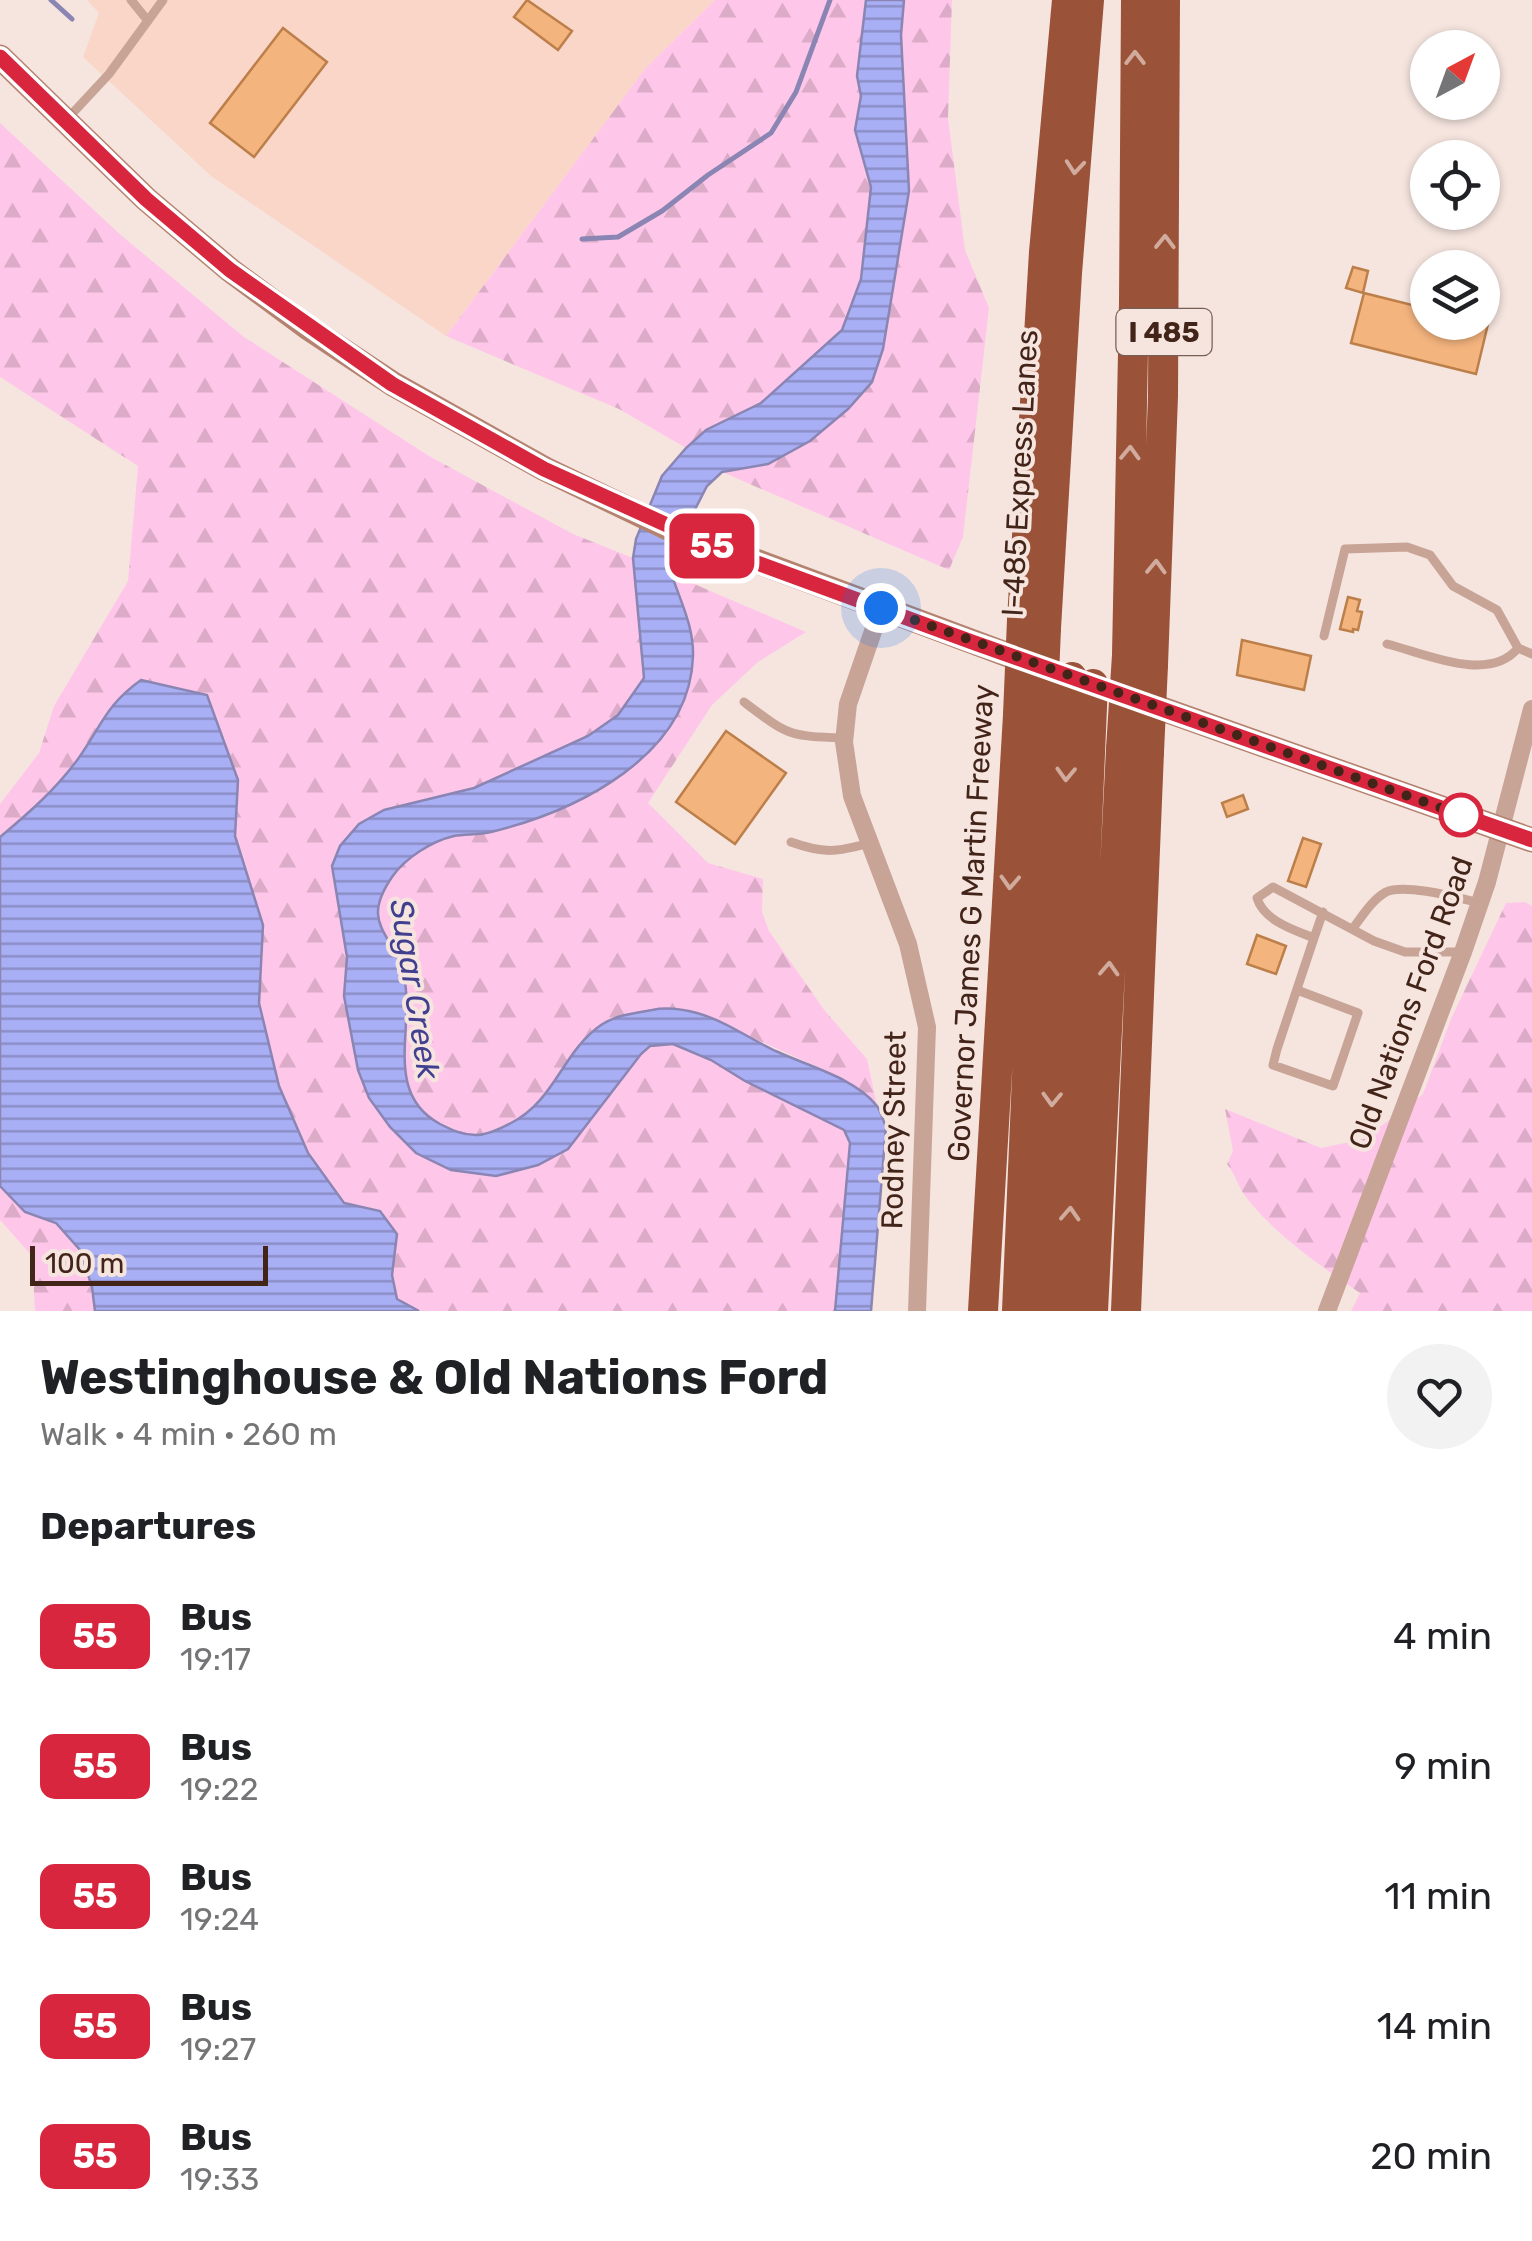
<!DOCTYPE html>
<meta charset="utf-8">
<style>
body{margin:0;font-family:Rubik,sans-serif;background:#f2f2f2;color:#202124;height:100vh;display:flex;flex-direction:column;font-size:38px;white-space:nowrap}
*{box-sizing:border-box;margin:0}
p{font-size:32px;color:#757577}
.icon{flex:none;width:55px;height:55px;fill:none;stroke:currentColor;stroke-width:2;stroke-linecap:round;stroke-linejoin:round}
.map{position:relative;height:1311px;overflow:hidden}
.details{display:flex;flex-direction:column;background:#fff;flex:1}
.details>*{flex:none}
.badge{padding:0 20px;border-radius:15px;font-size:35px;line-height:65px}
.needle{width:65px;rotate:41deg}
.tools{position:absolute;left:1410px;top:30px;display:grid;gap:20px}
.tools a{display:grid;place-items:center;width:90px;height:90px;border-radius:50%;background:#fff;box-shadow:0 2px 8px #0004;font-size:50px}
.scale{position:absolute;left:30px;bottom:25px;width:238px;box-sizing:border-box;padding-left:10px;border:5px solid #432419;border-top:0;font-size:28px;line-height:35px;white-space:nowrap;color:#432419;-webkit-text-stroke:8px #f6e5df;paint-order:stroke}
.you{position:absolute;width:50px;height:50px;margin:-25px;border:8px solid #fff;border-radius:50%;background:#1a73e8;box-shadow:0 0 0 15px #1a73e833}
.map>.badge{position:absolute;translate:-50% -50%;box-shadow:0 0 0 5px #fff}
h2{padding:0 40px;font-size:38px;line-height:90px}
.round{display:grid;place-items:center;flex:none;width:105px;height:105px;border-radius:52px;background:#f2f2f2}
.overview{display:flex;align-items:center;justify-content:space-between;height:170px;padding:0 40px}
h1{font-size:48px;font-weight:700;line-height:75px}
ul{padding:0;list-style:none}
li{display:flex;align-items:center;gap:30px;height:130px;padding:0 40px}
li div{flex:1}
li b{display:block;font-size:38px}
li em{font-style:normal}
li .badge{min-width:110px;font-weight:700;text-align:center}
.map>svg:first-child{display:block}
.built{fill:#fad6c9}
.forest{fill:url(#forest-firs)}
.water{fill:url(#water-rules);stroke:#8a85b3;stroke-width:2.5}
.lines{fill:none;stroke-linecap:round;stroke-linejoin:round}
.stream{stroke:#8a85b3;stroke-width:5}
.building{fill:#f4b47e;stroke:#bc7f4a;stroke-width:2.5}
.lane{stroke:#c8a497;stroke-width:9}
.street{stroke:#c8a497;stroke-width:18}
.secondary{stroke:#b58270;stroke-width:25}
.highway{stroke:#9a5339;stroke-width:30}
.highway-bridge{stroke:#9a5339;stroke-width:30}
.oneway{stroke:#d1ab9d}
.line-casing{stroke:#fff;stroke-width:22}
.line{stroke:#d7263d;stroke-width:15}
.walk{stroke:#432419;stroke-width:10;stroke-dasharray:0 18}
.stop-dot{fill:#fff;stroke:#d7263d;stroke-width:5}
.labels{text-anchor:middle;stroke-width:8;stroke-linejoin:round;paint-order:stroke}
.shield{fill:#f6e5df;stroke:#795e54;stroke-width:2.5}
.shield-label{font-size:28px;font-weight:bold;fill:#432419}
.street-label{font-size:30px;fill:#432419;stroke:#f6e5df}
.water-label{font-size:32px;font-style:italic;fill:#413f8f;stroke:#f6e5df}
</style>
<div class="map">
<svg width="1532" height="1311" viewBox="0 0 1532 1311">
<defs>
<pattern id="forest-firs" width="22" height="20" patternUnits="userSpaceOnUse" patternTransform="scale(2.5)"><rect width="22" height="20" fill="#fec7ea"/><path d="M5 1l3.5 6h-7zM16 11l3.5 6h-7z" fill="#dbabc8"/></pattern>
<pattern id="water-rules" width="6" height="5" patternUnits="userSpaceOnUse" patternTransform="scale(2.5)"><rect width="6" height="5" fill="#a9aff5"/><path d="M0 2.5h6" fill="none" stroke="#8b8ec6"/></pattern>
</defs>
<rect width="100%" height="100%" fill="#f6e5df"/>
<!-- built -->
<path class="built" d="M87,0H715L645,69L446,336L211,176L83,57L99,13Z"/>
<!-- forest -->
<path class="forest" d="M715,0H866L857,76L861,96L855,130L871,187L861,279L842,330L761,403L706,430L686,448L619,409L446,336L645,69Z
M904,0H952L948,118L965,250L989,308L963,537L949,570L722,472L768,464L883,349L909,191L901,35Z
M0,123L122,236L244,337L429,456L573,534L633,558L644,679C637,691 628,706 617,716C566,762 451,797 384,810L339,915L347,957L344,996L358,1070L369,1098L390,1127L416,1153L451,1170L650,1046L673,1044L711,1060L745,1081L824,1117L844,1130L850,1143L835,1311H419L397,1299L392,1275L397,1233L380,1211L344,1203L308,1153L279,1086L259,1003L263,925L235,836L238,780L206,695L141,680C106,705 102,726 78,759C56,789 29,813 0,837V804L39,753L54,706L128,581L138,466L0,377Z
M671,574L806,632L758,662L712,705L648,803L708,863L763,879L762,912L769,931L825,1011L867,1059L877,1106L831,1073L697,1013L602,1025L582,1044L546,1097L530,1115L480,1135L458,1134L431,1119L415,1102L405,1083L403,1061L407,1017L377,923C378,881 412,848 452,837C474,831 497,831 519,824C553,813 595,796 623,774C634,765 679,642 689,619Z
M1525,902L1532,906V1311H1351L1360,1293C1321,1266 1275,1235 1246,1197C1238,1187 1236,1175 1227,1164L1233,1151L1225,1109L1321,1148L1364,1139L1423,1094L1451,1019L1506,903Z
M0,1186L25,1212L56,1223L80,1250L92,1287L95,1311H35L32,1256L0,1220Z"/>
<!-- water -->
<path class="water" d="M866,0H904L901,35L909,191L883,349L872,382L848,409L810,441L768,464L722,472L707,486L668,562C676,594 694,622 693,656C690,756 577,811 491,832C479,835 466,834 454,836C432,841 405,858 392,877C360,924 391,930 403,973C417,1024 381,1092 440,1124C452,1130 462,1135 476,1135C487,1135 500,1129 511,1123C554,1102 563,1051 601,1025C616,1015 635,1013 652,1010C666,1007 682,1009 697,1013C726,1021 751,1040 778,1052C808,1066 855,1078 877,1106C881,1111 883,1121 886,1127L871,1311H835L850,1143L844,1130L745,1081L711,1060L673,1044L650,1046L641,1054L568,1149L538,1165L496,1176L451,1170L416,1153L390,1127L369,1098L358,1070L344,996L347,957L332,866L340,846L359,824L384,810L474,788L588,736L618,715L644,678L633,558L636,539L662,476L686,448L706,430L761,403L842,330L861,279L871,187L855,130L861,96L857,76Z
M141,680L207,695L238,780L235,836L263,925L259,1003L279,1086L308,1153L344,1203L380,1211L397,1234L392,1275L397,1299L419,1311H95L92,1287L80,1250L56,1223L25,1212L0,1186V837C29,813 56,789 78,759C102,725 106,705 141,680Z"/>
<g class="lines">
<!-- stream -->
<path class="stream" d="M51,0L72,19
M582,239L618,237L662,211L708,175L771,133L796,92L830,0"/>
</g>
<!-- building -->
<path class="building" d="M527,0L572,31L558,50L514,17Z
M283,28L327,62L254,157L210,123Z
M1353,267L1368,271L1363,293L1346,288Z
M1364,293L1428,309V322L1488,324L1476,374L1351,343Z
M1348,597L1360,600L1357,611L1362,612L1358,630L1353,629V632L1340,629Z
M1242,640L1311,656L1304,690L1237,675Z
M726,731L786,773L735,844L676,802Z
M1243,795L1248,809L1227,817L1222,803Z
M1303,838L1321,844L1306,887L1288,881Z
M1257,935L1286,946L1276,974L1247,964Z"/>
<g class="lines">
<!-- lane -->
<path class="lane" d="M131,0L148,21
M69,117L109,74L163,0
M1324,636L1345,549L1407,547L1430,555L1453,586L1497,610L1518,648L1532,654
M1387,644C1424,653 1489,684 1518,648
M744,702C789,736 788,736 844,738
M791,842C824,854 837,852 870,843
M1354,927C1363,915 1372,900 1386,892C1405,883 1459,898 1480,903
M1314,938L1323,912
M1297,990L1358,1013L1333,1086L1273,1065L1277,1049L1314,938C1294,930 1264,921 1257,898L1273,887L1374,941L1405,952H1463"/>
<!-- street -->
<path class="street" d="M881,608L848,704L844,742L852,796L908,944L927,1027L917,1311
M1327,1311L1463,952L1487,882L1532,709"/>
<!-- secondary -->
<path class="secondary" d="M0,57L146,199L230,270L307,327L393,384L545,469L670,529L1035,665
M1134,699L1532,840"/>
<!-- highway -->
<path class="highway" d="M1022,620L1044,252L1067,0
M1046,628L1067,273L1089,0
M1127,655L1134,302L1136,0
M1153,665L1163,396L1165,0
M983,1311L1018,715
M1017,1311L1042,723
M1043,1311L1072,677
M1066,1311L1093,684
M1093,1311L1121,749
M1126,1311L1149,752"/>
<!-- highway-bridge -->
<path class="highway-bridge" d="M1018,715L1022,620
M1042,723L1046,628
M1121,749L1127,655
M1149,752L1153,665"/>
</g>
<!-- one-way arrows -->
<defs><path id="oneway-chevron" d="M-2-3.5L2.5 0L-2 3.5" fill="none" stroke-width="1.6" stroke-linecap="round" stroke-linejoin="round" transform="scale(2.5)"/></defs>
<g class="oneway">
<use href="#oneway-chevron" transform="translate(1135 58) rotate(-90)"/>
<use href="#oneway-chevron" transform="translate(1075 167) rotate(95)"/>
<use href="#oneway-chevron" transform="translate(1165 242) rotate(-89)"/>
<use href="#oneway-chevron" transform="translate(1130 453) rotate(-88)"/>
<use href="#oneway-chevron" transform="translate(1156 567) rotate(-88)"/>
<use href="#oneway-chevron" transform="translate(1066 774) rotate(92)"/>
<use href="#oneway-chevron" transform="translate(1010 882) rotate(93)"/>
<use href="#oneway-chevron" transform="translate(1109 969) rotate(-87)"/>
<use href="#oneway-chevron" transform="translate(1052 1099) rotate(92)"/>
<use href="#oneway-chevron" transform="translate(1070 1214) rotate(-87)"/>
</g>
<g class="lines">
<defs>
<path id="line" d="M0,57L146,199L230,270L392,384L544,469L722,550L972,642L1532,840"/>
</defs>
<!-- line casing -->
<use href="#line" class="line-casing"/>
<!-- line -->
<use href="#line" class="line"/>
<!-- walk -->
<path class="walk" d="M881,608L1461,815"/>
</g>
<!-- markers -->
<circle class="stop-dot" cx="1461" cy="815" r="20"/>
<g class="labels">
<!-- shield labels -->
<rect class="shield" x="1116.5" y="309" width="95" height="46" rx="8"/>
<g class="shield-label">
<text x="1164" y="342">I 485</text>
</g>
<!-- street labels -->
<g class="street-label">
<text transform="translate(1020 473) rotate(-87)" y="10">I-485 Express Lanes</text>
<text transform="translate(971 923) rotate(-87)" y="10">Governor James G Martin Freeway</text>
<text transform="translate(1411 1003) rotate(-70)" y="10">Old Nations Ford Road</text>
<text transform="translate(894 1130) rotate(-89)" y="10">Rodney Street</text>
</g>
<!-- water labels -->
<g class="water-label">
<text transform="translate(415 989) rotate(81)" y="11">Sugar Creek</text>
</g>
</g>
</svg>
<div class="tools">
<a><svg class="needle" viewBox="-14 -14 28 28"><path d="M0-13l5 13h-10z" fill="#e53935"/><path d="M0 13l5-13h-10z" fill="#757577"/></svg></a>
<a><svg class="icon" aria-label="locate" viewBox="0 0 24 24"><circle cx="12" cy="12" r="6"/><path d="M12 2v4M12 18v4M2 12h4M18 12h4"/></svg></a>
<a><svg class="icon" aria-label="layers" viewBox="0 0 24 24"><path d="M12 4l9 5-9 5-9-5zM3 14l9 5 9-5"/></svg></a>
</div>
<div class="scale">100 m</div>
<div class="you" style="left:881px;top:608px"></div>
<b class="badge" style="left:712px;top:546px;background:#d7263d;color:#fff">55</b>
</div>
<section class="details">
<div class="overview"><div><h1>Westinghouse &amp; Old Nations Ford</h1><p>Walk · 4 min · 260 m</p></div><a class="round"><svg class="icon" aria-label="heart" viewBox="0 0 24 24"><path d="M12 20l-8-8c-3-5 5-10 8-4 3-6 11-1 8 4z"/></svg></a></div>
<h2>Departures</h2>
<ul>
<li><span class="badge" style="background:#d7263d;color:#fff">55</span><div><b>Bus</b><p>19:17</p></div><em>4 min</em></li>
<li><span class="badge" style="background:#d7263d;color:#fff">55</span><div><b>Bus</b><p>19:22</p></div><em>9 min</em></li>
<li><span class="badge" style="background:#d7263d;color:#fff">55</span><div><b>Bus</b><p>19:24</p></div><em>11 min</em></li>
<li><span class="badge" style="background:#d7263d;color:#fff">55</span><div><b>Bus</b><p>19:27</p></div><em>14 min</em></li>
<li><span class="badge" style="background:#d7263d;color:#fff">55</span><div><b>Bus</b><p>19:33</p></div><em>20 min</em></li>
</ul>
</section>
